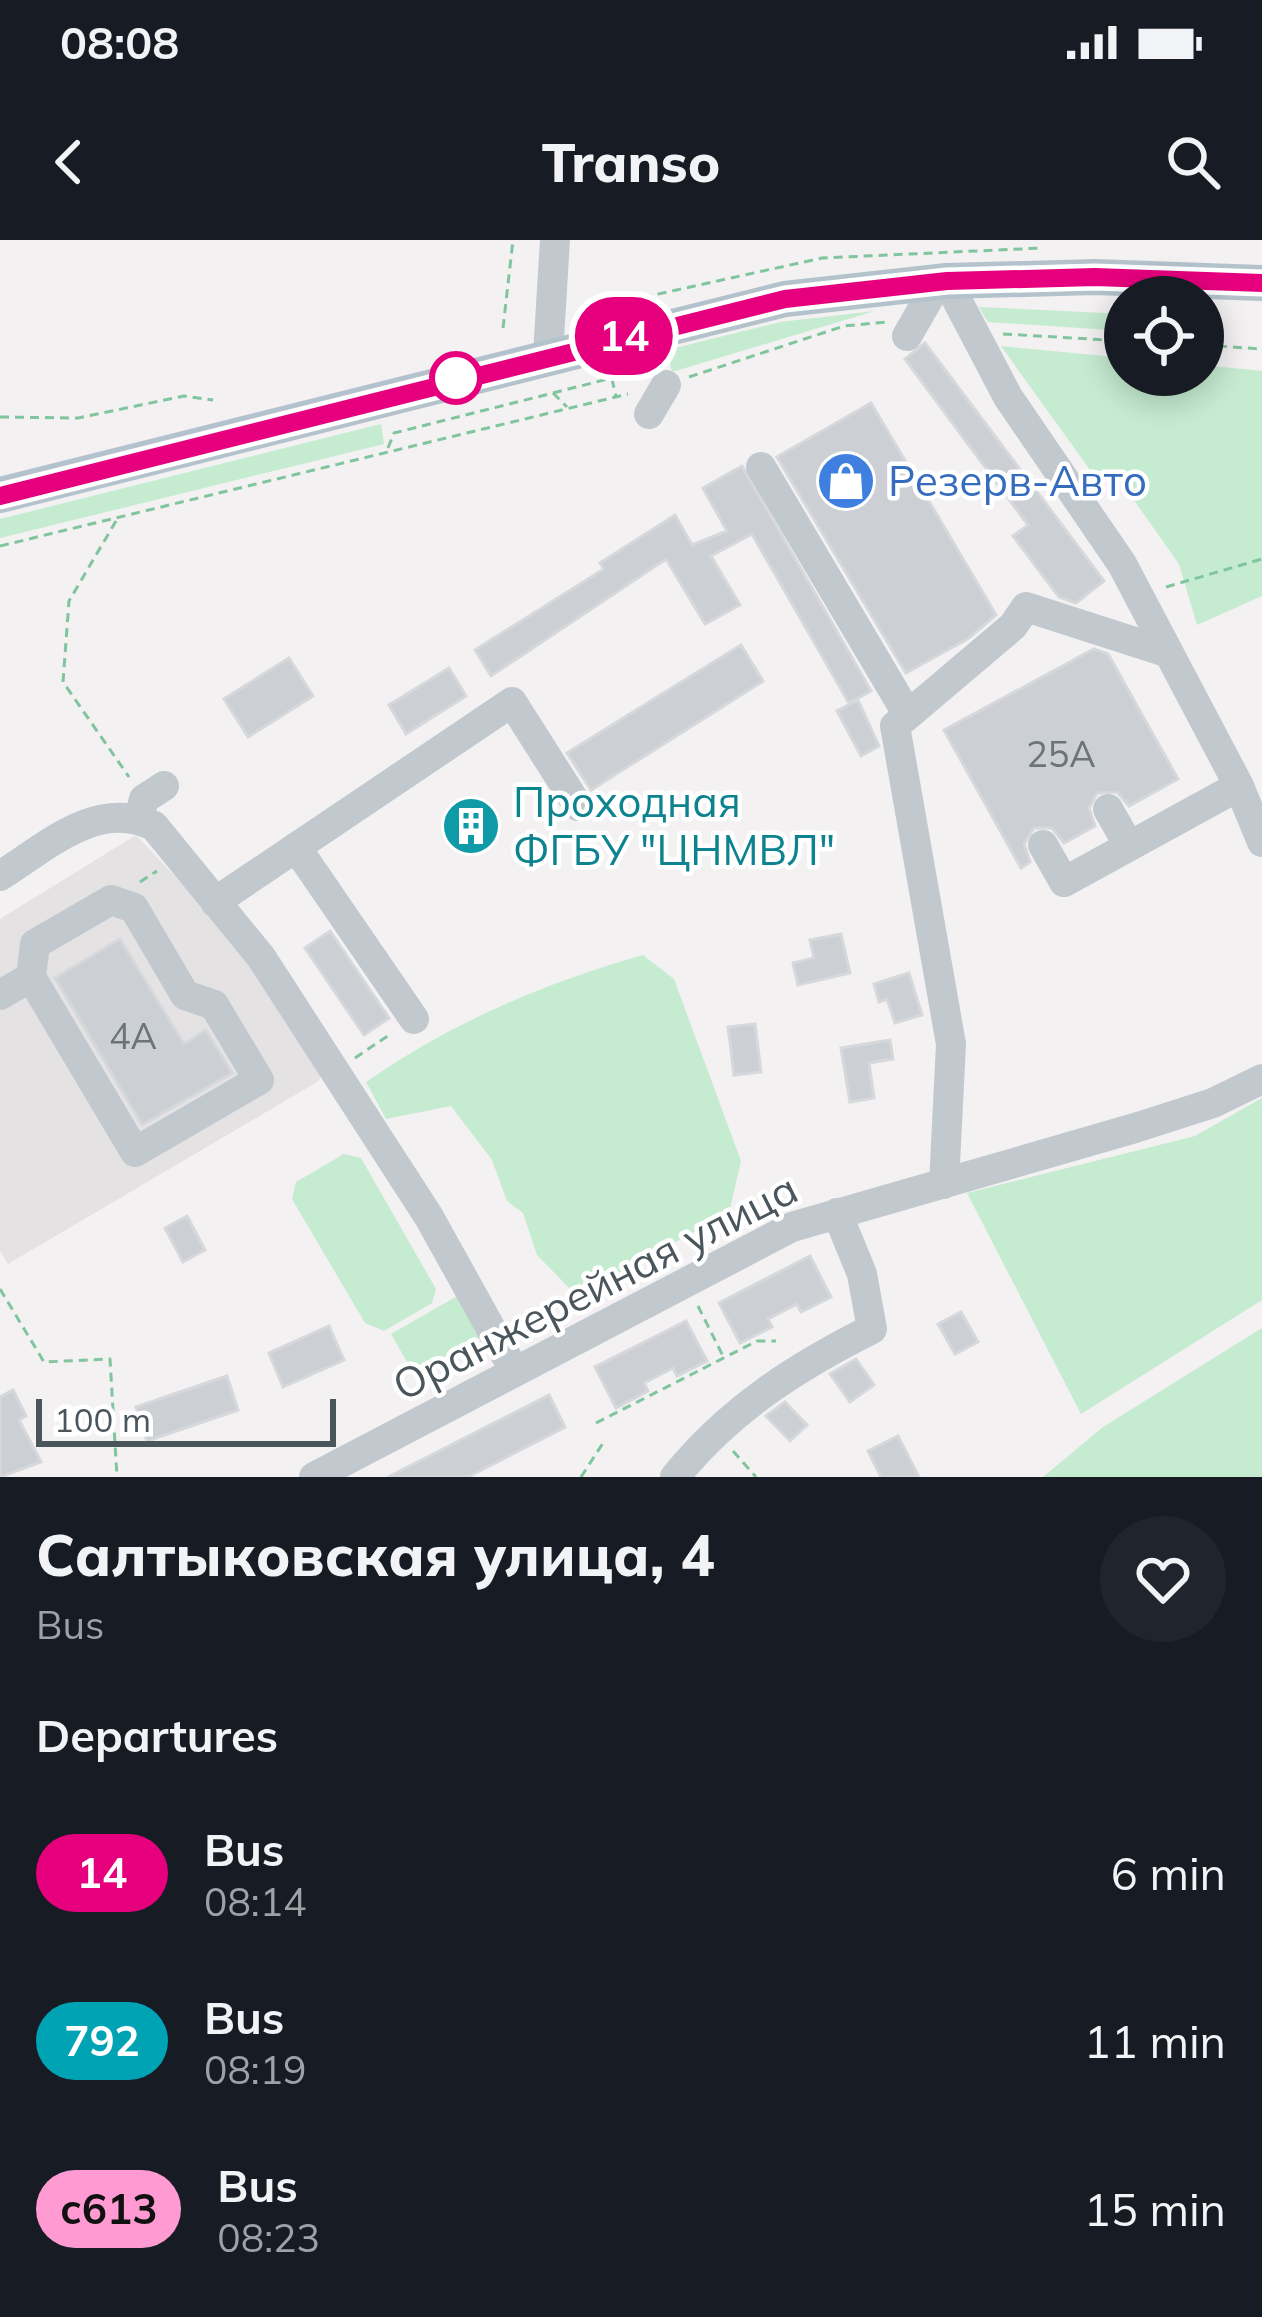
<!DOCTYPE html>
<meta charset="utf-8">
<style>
body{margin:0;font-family:Mulish,sans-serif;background:#20242c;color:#f1f3f6;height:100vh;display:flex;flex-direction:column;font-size:45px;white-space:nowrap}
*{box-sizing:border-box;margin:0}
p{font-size:39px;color:#9ea1a6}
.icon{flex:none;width:66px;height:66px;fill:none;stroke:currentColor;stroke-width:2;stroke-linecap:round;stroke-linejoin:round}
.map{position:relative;height:1237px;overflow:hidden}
.sheet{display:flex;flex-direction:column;background:#171b24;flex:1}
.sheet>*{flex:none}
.badge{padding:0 24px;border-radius:39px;font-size:42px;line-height:78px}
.controls{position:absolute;left:1104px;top:36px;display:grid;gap:24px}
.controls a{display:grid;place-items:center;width:120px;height:120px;border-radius:50%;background:#171b24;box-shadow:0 6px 30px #0003;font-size:60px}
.scale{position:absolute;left:36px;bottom:30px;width:300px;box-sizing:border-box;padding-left:12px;border:6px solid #4b565c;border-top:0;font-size:33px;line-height:42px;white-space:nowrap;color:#4b565c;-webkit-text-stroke:9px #fff;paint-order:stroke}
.map>.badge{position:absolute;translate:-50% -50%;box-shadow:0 0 0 6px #fff}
h2{padding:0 36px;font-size:45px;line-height:108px}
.round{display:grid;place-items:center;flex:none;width:126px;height:126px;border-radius:63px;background:#20242c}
.overview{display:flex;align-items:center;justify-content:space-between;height:204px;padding:0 36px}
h1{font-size:57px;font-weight:800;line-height:90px}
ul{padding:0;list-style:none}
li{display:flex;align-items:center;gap:36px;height:168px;padding:0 36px}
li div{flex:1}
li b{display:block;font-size:45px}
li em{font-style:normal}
li .badge{min-width:132px;font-weight:700;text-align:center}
.status{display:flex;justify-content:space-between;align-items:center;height:84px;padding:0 60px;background:#171b24;direction:ltr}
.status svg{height:33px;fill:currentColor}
header{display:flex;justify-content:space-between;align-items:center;height:156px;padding:0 36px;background:#171b24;font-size:54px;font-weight:800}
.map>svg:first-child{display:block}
.education{fill:#e4e2e3}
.green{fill:#c5ebd1}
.building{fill:#cccfd3;stroke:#d6d8dc;stroke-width:3}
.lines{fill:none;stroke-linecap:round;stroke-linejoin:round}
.path{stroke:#81c59e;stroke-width:3;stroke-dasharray:9 6;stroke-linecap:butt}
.minor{stroke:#c1c9ce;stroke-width:30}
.major{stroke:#b4c2cc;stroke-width:36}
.line-casing{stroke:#fff;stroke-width:27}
.line{stroke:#e6007e;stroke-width:18}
.stop-dot{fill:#fff;stroke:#e6007e;stroke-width:6}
.labels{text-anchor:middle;stroke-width:9;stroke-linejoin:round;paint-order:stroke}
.number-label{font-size:36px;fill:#6b747a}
.shop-label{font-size:42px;fill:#366cbe;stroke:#fff;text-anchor:start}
.culture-label{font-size:42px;fill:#0d838f;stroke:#fff;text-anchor:start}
.street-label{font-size:42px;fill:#4b565c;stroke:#fff}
</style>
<div class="status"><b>08:08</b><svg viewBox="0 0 49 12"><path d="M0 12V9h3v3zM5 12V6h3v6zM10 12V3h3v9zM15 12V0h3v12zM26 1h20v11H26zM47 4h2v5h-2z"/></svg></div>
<header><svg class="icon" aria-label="back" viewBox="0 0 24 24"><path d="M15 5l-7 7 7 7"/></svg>Transo<svg class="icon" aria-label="search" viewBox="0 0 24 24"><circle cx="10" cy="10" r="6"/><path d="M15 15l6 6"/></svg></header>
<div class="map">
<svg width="1262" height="1237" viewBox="0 0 1262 1237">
<rect width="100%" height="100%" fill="#f3f1f1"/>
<!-- education -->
<path class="education" d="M136,595L257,723L323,826L319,841L8,1024L0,1011V679Z"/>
<!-- green -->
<path class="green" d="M979,67L1125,74V91L988,82Z
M875,71L672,132L667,110L780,82Z
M1001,106L1125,118V135H1203V125L1262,131V356L1197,385L1179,324L1119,239L1098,241Z
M381,184L384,204L0,298V279Z
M643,715L674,739L741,921L729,973L577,1056L537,1015L523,973L507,961L492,920L451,866L386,879L366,842C453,782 542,744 643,715Z
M1262,858V1060L1081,1174L967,953L1195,896Z
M344,914L361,918L436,1049L432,1063L384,1091L365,1083L292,959L296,942Z
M459,1055L482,1096L414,1134L391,1094Z
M1262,1088V1237H1043L1103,1187Z"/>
<!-- building -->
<path class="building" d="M925,103L1104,341L1076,363L1059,357L1013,296L1028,285L905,119Z
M871,163L996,375L969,398L906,433L777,217Z
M742,226L871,451L849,463L752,294L711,316L740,365L705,384L666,319L491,436L475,410L604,329L600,323L675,275L692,305L727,291L703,248Z
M741,405L763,441L591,550L567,513Z
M1094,409L1108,414L1178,539L1129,566L1117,552L1097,553L1089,568L1095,586L1064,603L1052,588H1034L1024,604L1030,622L1021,628L944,490Z
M289,418L313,456L248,497L224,459Z
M449,428L466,456L406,494L389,465Z
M858,460L879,506L861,516L837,471Z
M330,691L389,778L364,795L305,708Z
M841,694L850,733L798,745L793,723L814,718L810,700Z
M120,699L184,804L206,790L232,833L142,885L55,738Z
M909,733L922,775L895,783L887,759L879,762L874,744Z
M755,784L761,832L734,835L728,787Z
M890,800L893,819L869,823L874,858L850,862L841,808Z
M187,976L205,1010L183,1022L165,988Z
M810,1016L831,1057L801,1072L797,1064L768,1079L772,1087L740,1103L719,1063Z
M961,1072L978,1102L955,1114L938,1084Z
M686,1081L707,1121L677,1136L673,1128L644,1143L648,1151L616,1168L595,1127Z
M329,1086L344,1120L283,1147L269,1113Z
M856,1119L874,1145L850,1162L830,1134Z
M227,1136L238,1170L147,1201L136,1167Z
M13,1150L26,1176L19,1180L41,1222L0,1237V1157Z
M549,1155L565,1187L468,1237H388Z
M785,1162L807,1185L790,1201L766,1176Z
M898,1196L919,1237H881L868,1211Z"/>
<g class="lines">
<!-- path -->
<path class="path" d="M599,67L822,18L1042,8
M503,88L513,0
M1003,94L1125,101
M1203,105L1262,109
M689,137L844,86L887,82
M612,139L616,157
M553,153L647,129
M0,177L78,178L184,156L213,160
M388,208L394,193L553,153L567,167
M116,281L69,361L63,442L129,537
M0,306L628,154
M1166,347L1262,319
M140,642L157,631
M355,818L392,793
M0,1049L44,1122L110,1119L117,1237
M698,1066L723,1116
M596,1183L757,1101H776
M733,1211L756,1237
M581,1237L605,1200"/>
<!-- minor -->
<path class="minor" d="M947,41L1008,157L1122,324L1239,546
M907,96L938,42
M548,115L555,0
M649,174L666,145
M761,227L908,475
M1108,569L1129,606
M139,578L144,559L164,546
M1043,605L1064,642L1239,546L1262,602
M296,607L414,779
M0,636C46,607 98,558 154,586L261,717L429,977L515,1132
M111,660L134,668L185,755L214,765L259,840L135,912L31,737L35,704Z
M215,662L512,462L578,566
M0,755L31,737
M944,944L951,804L895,486L1013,386L1026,367L1169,413
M314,1237L792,987L1135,888L1213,863L1262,839
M675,1237C729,1170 796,1127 872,1089L862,1034L837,973"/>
<!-- major -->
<path class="major" d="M0,255L785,59L947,41L1095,37L1262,43"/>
</g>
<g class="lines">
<defs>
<path id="line" d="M0,256L785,59L947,41L1095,37L1262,43"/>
</defs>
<!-- line casing -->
<use href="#line" class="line-casing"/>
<!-- line -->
<use href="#line" class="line"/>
</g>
<!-- icons -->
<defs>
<symbol id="shop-disc" viewBox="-11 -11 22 22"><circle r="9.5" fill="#3f7fe0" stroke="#fff"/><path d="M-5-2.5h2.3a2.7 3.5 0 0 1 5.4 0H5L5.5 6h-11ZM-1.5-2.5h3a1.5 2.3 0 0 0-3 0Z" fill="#fff"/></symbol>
<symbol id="building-disc" viewBox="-11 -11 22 22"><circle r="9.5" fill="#0f9aa8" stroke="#fff"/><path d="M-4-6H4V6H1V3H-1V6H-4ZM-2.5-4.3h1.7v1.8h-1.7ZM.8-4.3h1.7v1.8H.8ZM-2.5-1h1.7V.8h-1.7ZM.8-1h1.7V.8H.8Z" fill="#fff"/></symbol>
</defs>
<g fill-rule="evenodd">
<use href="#shop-disc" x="813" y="208" width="66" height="66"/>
<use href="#building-disc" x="438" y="553" width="66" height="66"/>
</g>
<!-- markers -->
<circle class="stop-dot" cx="456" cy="138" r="24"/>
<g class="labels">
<!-- number labels -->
<g class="number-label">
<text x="1061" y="527">25А</text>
<text x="133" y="809">4А</text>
</g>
<!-- shop labels -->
<g class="shop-label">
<text x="888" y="256">Резерв-Авто</text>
</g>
<!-- culture labels -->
<g class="culture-label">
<text x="513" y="577">Проходная<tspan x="513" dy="48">ФГБУ "ЦНМВЛ"</tspan></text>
</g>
<!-- street labels -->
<g class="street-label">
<text transform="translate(595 1047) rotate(-27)" y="15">Оранжерейная улица</text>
</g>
</g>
</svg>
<div class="controls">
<a><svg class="icon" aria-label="locate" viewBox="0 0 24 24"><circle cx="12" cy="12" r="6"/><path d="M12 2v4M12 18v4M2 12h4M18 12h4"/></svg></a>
</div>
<div class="scale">100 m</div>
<b class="badge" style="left:624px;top:96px;background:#e6007e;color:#fff">14</b>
</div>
<section class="sheet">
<div class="overview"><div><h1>Салтыковская улица, 4</h1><p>Bus</p></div><a class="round"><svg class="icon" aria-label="heart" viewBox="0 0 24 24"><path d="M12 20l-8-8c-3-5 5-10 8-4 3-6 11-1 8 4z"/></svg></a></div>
<h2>Departures</h2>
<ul>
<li><span class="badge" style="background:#e6007e;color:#fff">14</span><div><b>Bus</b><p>08:14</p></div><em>6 min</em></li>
<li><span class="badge" style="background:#00a3b4;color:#fff">792</span><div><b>Bus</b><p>08:19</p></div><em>11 min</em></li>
<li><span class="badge" style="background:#ff9ad2;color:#111">с613</span><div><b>Bus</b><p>08:23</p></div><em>15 min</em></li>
</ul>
</section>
